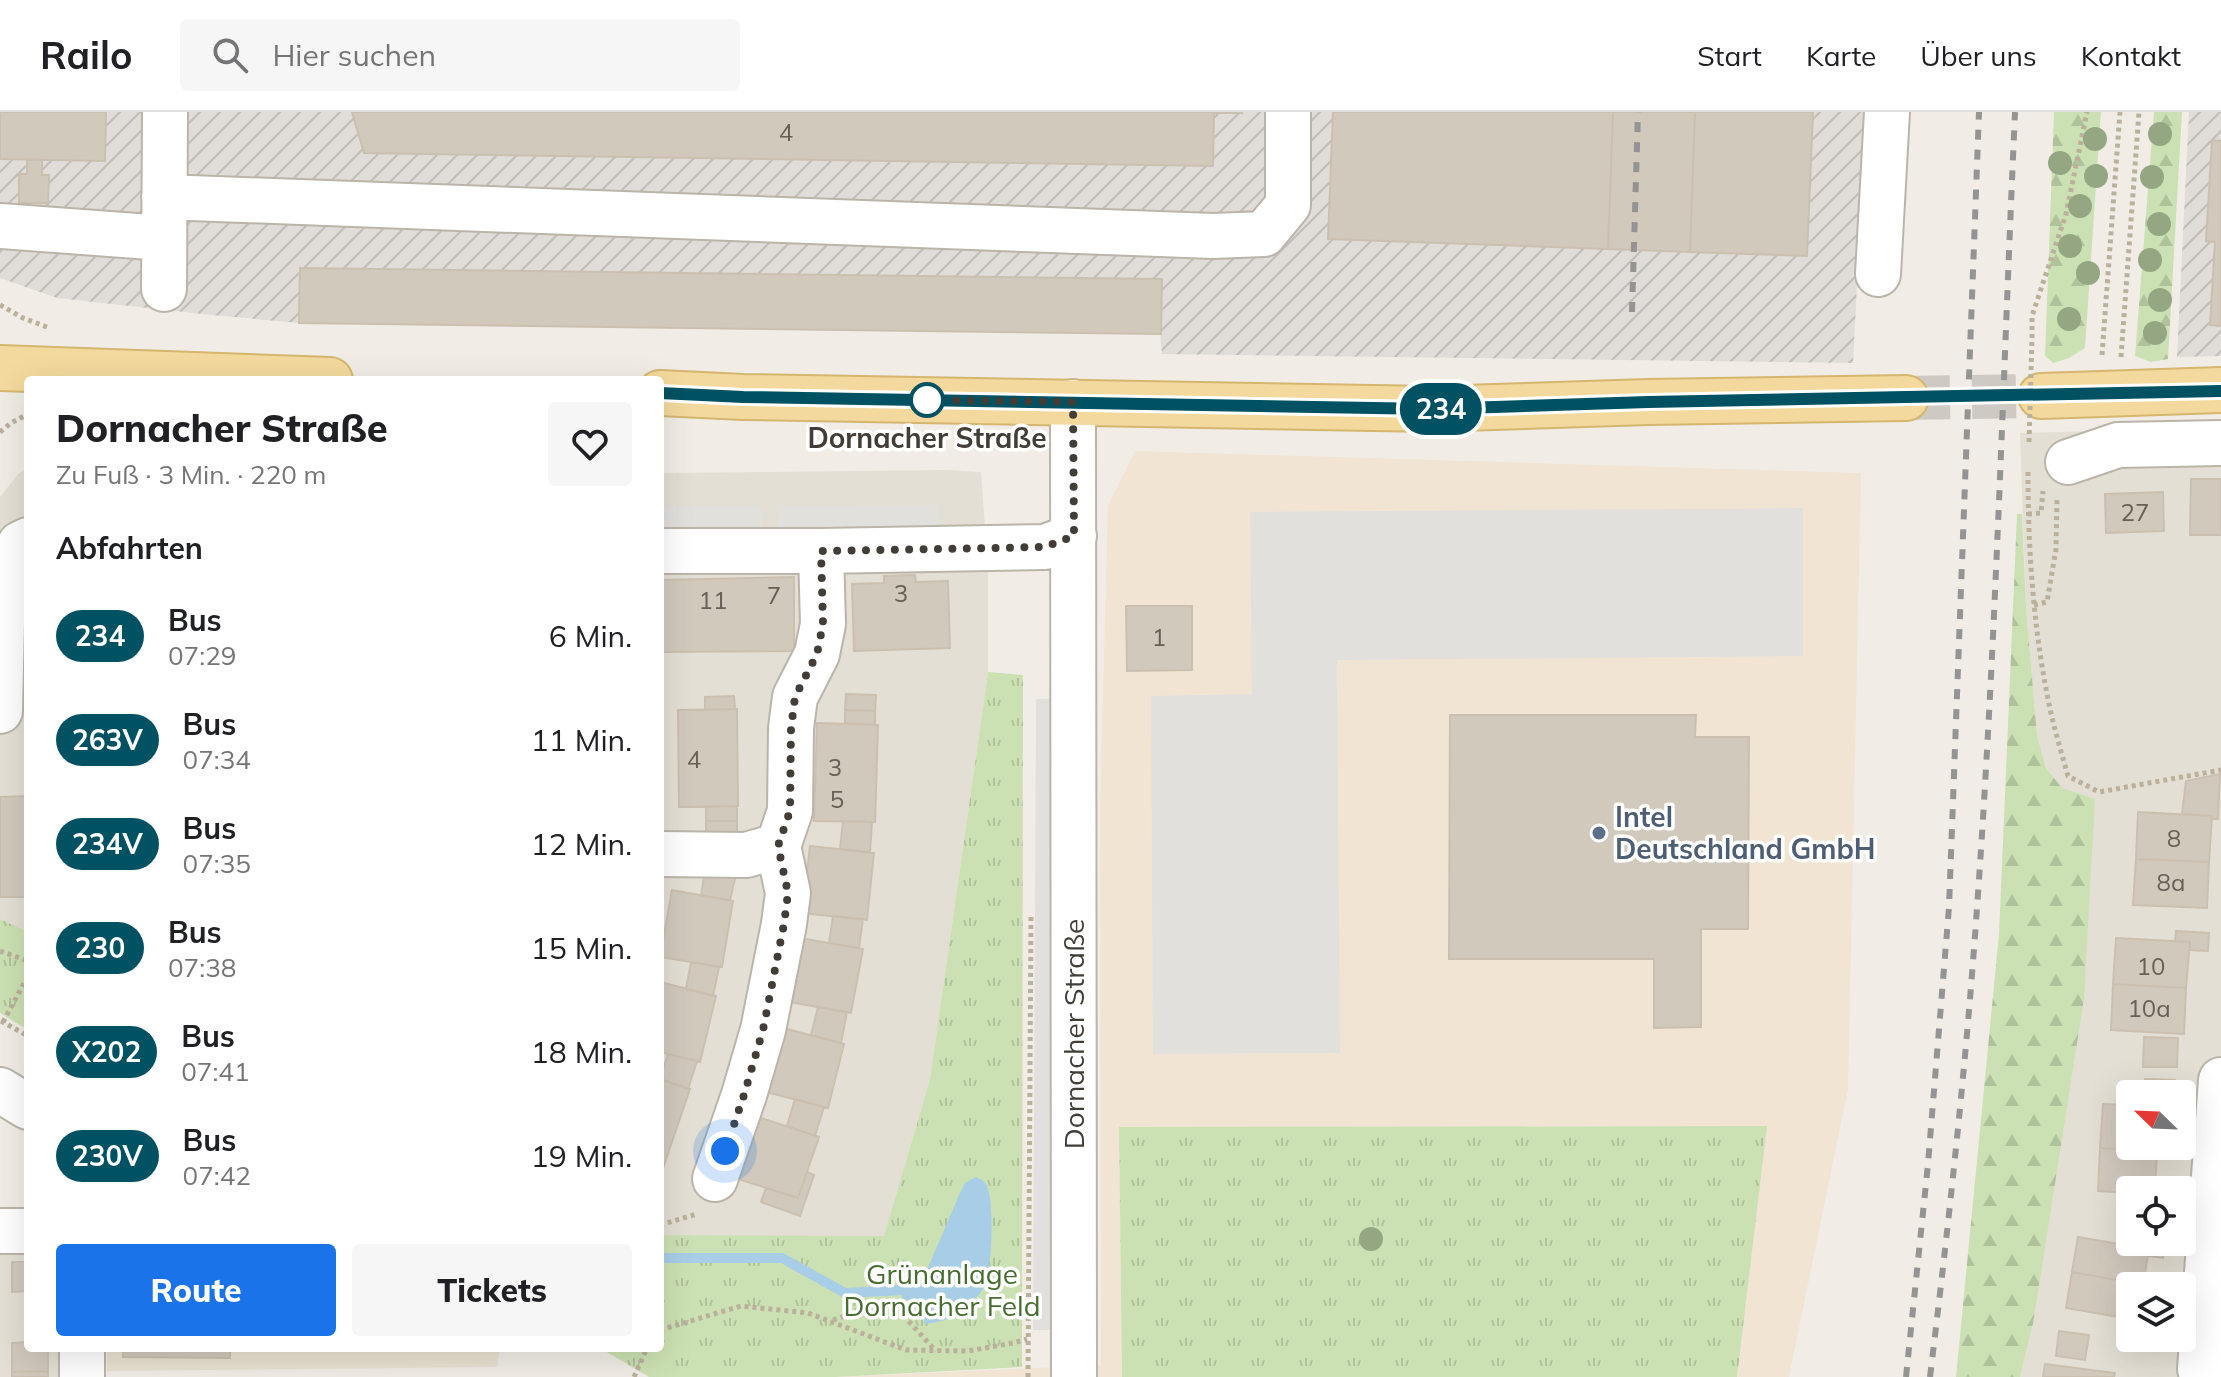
<!DOCTYPE html>
<html lang="de">
<meta charset="utf-8">
<style>
body{margin:0;font-family:Mulish,sans-serif;background:#f6f6f6;color:#202124;height:100vh;display:flex;flex-direction:column;font-size:30px;white-space:nowrap}
*{box-sizing:border-box;margin:0}
p{font-size:26px;color:#757577}
.icon{flex:none;width:44px;height:44px;fill:none;stroke:currentColor;stroke-width:2;stroke-linecap:round;stroke-linejoin:round}
.map{position:relative;flex:1;overflow:hidden}
.panel{position:absolute;left:24px;top:264px;width:640px;height:976px;display:flex;flex-direction:column;background:#fff;border-radius:8px;box-shadow:0 8px 32px #0002}
.panel>*{flex:none}
.badge{padding:0 16px;border-radius:26px;font-size:28px;line-height:52px}
.needle{width:52px;rotate:293deg}
.controls{position:absolute;left:2116px;top:968px;display:grid;gap:16px}
.controls a{display:grid;place-items:center;width:80px;height:80px;border-radius:8px;background:#fff;box-shadow:0 8px 32px #0002;font-size:40px}
.you{position:absolute;width:40px;height:40px;margin:-20px;border:6px solid #fff;border-radius:50%;background:#1a73e8;box-shadow:0 0 0 12px #1a73e833}
.map>.badge{position:absolute;translate:-50% -50%;box-shadow:0 0 0 4px #fff}
h2{padding:0 32px;font-size:30px;line-height:72px}
.round{display:grid;place-items:center;flex:none;width:84px;height:84px;border-radius:8px;background:#f6f6f6}
.headline{display:flex;align-items:center;justify-content:space-between;height:136px;padding:0 32px}
h1{font-size:38px;font-weight:800;line-height:60px}
.action{display:flex;gap:16px;margin-top:auto;padding:16px 32px}
.action a{flex:1;height:92px;border-radius:8px;background:#1a73e8;color:#fff;font-size:32px;font-weight:800;line-height:92px;text-align:center}
.action a+a{background:#f6f6f6;color:#202124}
ul{padding:0;list-style:none}
li{display:flex;align-items:center;gap:24px;height:104px;padding:0 32px}
li div{flex:1}
li b{display:block;font-size:30px}
li em{font-style:normal}
li .badge{min-width:88px;font-weight:700;text-align:center}
header{display:flex;align-items:center;gap:48px;box-sizing:border-box;height:112px;padding:0 40px;background:#fff;border-bottom:2px solid #e0e0e0}
header strong{font-size:38px}
nav{display:flex;gap:44px;margin-inline-start:auto;font-size:28px}
.search{width:560px;height:72px;background:#f6f6f6;display:flex;align-items:center;gap:20px;box-sizing:border-box;padding:0 28px;border-radius:8px;color:#757577;font-size:30px}
.map>svg:first-child{display:block}
.residential{fill:#e4dfd4;fill-rule:evenodd}
.commercial{fill:#f1e4d3}
.industrial{fill:url(#industrial-furrows)}
.education{fill:#e8e2d1}
.grass{fill:url(#grass-tufts)}
.forest{fill:url(#forest-firs)}
.parking{fill:#e2e0dd}
.water{fill:#a8cee7}
.lines{fill:none;stroke-linecap:round;stroke-linejoin:round}
.stream{stroke:#a8cee7;stroke-width:10}
.building{fill:#d1c9bc;stroke:#cbc0b0;stroke-width:2}
.major-tunnel{stroke:#cecac3;stroke-width:44;stroke-dasharray:44 22;stroke-linecap:butt}
.minor-casing{stroke:#bbb5a9;stroke-width:48}
.major-casing{stroke:#d5b66f;stroke-width:48}
.path{stroke:#bbb09c;stroke-width:5;stroke-dasharray:4 4;stroke-linecap:butt}
.minor{stroke:#fff;stroke-width:44}
.major{stroke:#f3d99d;stroke-width:44}
.rail{stroke:#949494;stroke-width:6;stroke-dasharray:10 10;stroke-linecap:butt}
.path-bridge{stroke:#bbb09c;stroke-width:5;stroke-dasharray:4 4;stroke-linecap:butt}
.tree{fill:#94a782}
.line-casing{stroke:#fff;stroke-width:18}
.line{stroke:#005262;stroke-width:12}
.walk{stroke:#423d36;stroke-width:8;stroke-dasharray:0 14.4}
.stop-dot{fill:#fff;stroke:#005262;stroke-width:4}
.service-dot{fill:#5c6f8a;stroke:#fff;stroke-width:3}
.labels{text-anchor:middle;stroke-width:7;stroke-linejoin:round;paint-order:stroke}
.number-label{font-size:24px;fill:#666058}
.stop-label{font-size:28px;font-weight:bold;fill:#423d36;stroke:#fff}
.service-label{font-size:28px;font-weight:bold;fill:#4e5e75;stroke:#fff;text-anchor:start}
.street-label{font-size:28px;fill:#423d36;stroke:#fff}
.park-label{font-size:28px;fill:#486d30;stroke:#fff}
</style>
<header>
<strong>Railo</strong>
<div class="search"><svg class="icon" aria-label="search" viewBox="0 0 24 24"><circle cx="10" cy="10" r="6"/><path d="M15 15l6 6"/></svg>Hier suchen</div>
<nav><a>Start</a><a>Karte</a><a>Über uns</a><a>Kontakt</a></nav>
</header>
<div class="map">
<svg width="2221" height="1265" viewBox="0 0 2221 1265">
<defs>
<pattern id="industrial-furrows" width="10" height="10" patternUnits="userSpaceOnUse" patternTransform="scale(2)"><rect width="10" height="10" fill="#e0dcd7"/><path d="M-1 1l2-2M0 10L10 0M9 11l2-2" fill="none" stroke="#c1beb9"/></pattern>
<pattern id="grass-tufts" width="24" height="20" patternUnits="userSpaceOnUse" patternTransform="scale(2)"><rect width="24" height="20" fill="#cce1b3"/><path d="M3 7l-1-3M5 7V3M7 7l1-3M15 17l-1-3M17 17v-4M19 17l1-3" fill="none" stroke="#b0c29b"/></pattern>
<pattern id="forest-firs" width="22" height="20" patternUnits="userSpaceOnUse" patternTransform="scale(2)"><rect width="22" height="20" fill="#cce1b3"/><path d="M5 1l3.5 6h-7zM16 11l3.5 6h-7z" fill="#b0c29b"/></pattern>
</defs>
<rect width="100%" height="100%" fill="#f1ede6"/>
<!-- residential -->
<path class="residential" d="M2221,315V1265H2020L2033,1212L2062,676L2046,656L2037,623L2026,495L2020,321ZM2130,982H2182V1034H2130ZM2130,1078H2182V1130H2130ZM2130,1174H2182V1226H2130Z
M28,356V820L0,807V385L18,362Z
M946,358L981,360L988,454V560L930,967L884,1125L660,1123V361Z
M0,1101L28,1102V1236H59L61,1265H0Z"/>
<!-- commercial -->
<path class="commercial" d="M1135,339L1861,361L1848,977L1789,1265H1737L1766,1014L1119,1015L1122,1265H835L1101,1253L1100,693L1108,393Z"/>
<!-- industrial -->
<path class="industrial" d="M0,0H1866L1853,251L1162,242L1160,222L299,211L211,203L57,186L0,166Z
M2189,0H2221V244L2177,245Z"/>
<!-- education -->
<path class="education" d="M107,1236H500L497,1255L107,1259Z"/>
<!-- grass -->
<path class="grass" d="M988,560L1023,563L1022,1255L835,1265H649L600,1236H660V1123L884,1124L930,967Z
M0,807L28,820V918L0,901Z
M1767,1014L1737,1265H1122L1119,1015Z"/>
<!-- forest -->
<path class="forest" d="M2054,0H2101L2085,236L2069,246L2053,251L2045,244Z
M2154,0H2182L2168,247L2151,250L2135,244Z
M2017,402H2022L2026,495L2037,623L2046,656L2062,676L2095,687L2084,887L2033,1212L2020,1265H1956L1999,822Z"/>
<!-- parking -->
<path class="parking" d="M938,393V421L778,422V394Z
M762,394V422L660,423V395Z
M1803,396V544L1337,548L1340,941L1153,942L1151,584L1252,582L1250,400Z
M1036,587H1059L1057,1218H1033Z"/>
<!-- water -->
<path class="water" d="M976,1065C980,1067 984,1068 986,1072C995,1087 992,1156 985,1173C982,1179 975,1188 970,1193C958,1206 941,1210 924,1212C927,1194 916,1192 902,1186L903,1178L923,1167L960,1081L965,1071Z"/>
<g class="lines">
<!-- stream -->
<path class="stream" d="M660,1146H782L845,1181L903,1178"/>
</g>
<!-- building -->
<path class="building" d="M0,0H106L105,49L0,47Z
M352,0H1242V1H1214L1213,54L364,41Z
M1333,0H1613L1608,137L1328,127Z
M1613,0H1695L1690,140L1608,137Z
M1695,0H1813L1807,144L1690,140Z
M2212,28L2221,29V214L2210,213L2215,130L2206,129Z
M27,48H42V63H49L48,91H19V62H27Z
M300,156L1162,167L1161,222L299,211Z
M2191,367H2221V423H2190Z
M2163,380L2164,419L2106,421L2105,382Z
M915,463L916,470L948,469L950,536L854,539L852,472L884,471V464Z
M794,465V539L660,540V468Z
M1126,494H1192V558L1127,559Z
M846,582L876,583L875,599L845,598Z
M734,584L735,597L705,598V585Z
M737,597L738,694L679,695L678,598Z
M845,598L875,599V613L845,611Z
M1450,603H1696L1695,625H1749L1748,817H1701V915L1654,916V847H1449Z
M817,611L878,613L875,710L814,709Z
M2220,662L2218,707H2212V704L2182,702L2186,669Z
M28,684V785H0V685Z
M737,694V709H706V695Z
M2138,700L2212,704L2209,750L2136,747Z
M706,709H737V725H706Z
M843,709L872,710L870,740L840,737Z
M810,734L874,741L867,808L802,801Z
M2136,747L2209,750L2207,796L2133,793Z
M736,763L730,788L701,784L704,765Z
M672,778L733,789L722,855L660,845Z
M833,804L863,807L859,836L829,831Z
M2176,819L2209,821L2208,839L2189,838L2190,830L2175,829Z
M800,826L863,837L851,901L789,890Z
M2116,826L2190,830L2186,876L2113,872Z
M691,850L719,855L713,884L686,877Z
M660,870L716,884L700,950L660,940Z
M2113,872L2186,876L2184,922L2111,918Z
M818,895L847,900L841,931L811,923Z
M783,916L844,932L828,996L766,980Z
M2144,925L2178,926L2177,955H2143Z
M668,942L697,949L688,977L660,967Z
M660,967L690,977L660,1065Z
M2145,967L2175,968L2174,982H2144Z
M795,987L824,995L815,1024L787,1014Z
M2103,992L2130,993V1034H2157V1039L2100,1036Z
M758,1005L819,1025L798,1086L738,1067Z
M2100,1036L2157,1039L2155,1078H2130V1081L2098,1079Z
M807,1060L814,1063L800,1104L761,1090L766,1076L798,1086Z
M2078,1125L2149,1137L2143,1173L2072,1160Z
M2131,1130H2166L2163,1146L2148,1144L2149,1137L2130,1134Z
M12,1150H28V1179L12,1180Z
M2072,1160L2143,1173L2130,1174V1207L2066,1196Z
M2122,1205L2130,1207V1223L2119,1221Z
M2059,1219L2089,1223L2085,1248L2056,1244Z
M28,1230V1236H48V1259L12,1260V1231Z
M123,1236H230V1246L123,1245Z
M2045,1252L2115,1261L2114,1265H2043Z
M48,1259V1265H12V1260Z"/>
<g class="lines">
<!-- major-tunnel -->
<path class="major-tunnel" d="M1906,286L2041,284"/>
<defs>
<path id="minor" d="M164,85L1213,124L1264,122L1288,93V0
M0,114L164,126
M1878,162L1887,0
M164,177L165,0
M1073,290L1074,1265
M2068,350L2118,333L2221,331
M660,439H821L1045,435L1074,424
M0,599L3,465L20,432L28,428
M660,742L746,743L778,734L790,699L791,616L795,585L817,542L823,512L821,439
M0,978L28,995
M715,1067L744,983L763,918L784,812L788,781L778,734
M0,1119H28
M82,1236V1265
M2203,1265L2200,1257L2221,968"/>
<path id="major" d="M0,256L330,268
M660,281L743,285L1432,297L1648,290L1906,286
M2041,284L2221,278"/>
</defs>
<!-- minor casing -->
<use href="#minor" class="minor-casing"/>
<!-- major casing -->
<use href="#major" class="major-casing"/>
<!-- path -->
<path class="path" d="M0,193L23,206L47,215V219
M2032,226V204L2066,102L2087,0
M2102,243L2120,0
M2121,245L2139,0
M0,320L11,311L28,302
M2028,360C2028,436 2033,512 2048,587C2053,613 2061,639 2068,664L2099,680L2221,658
M2028,402L2041,401L2043,379
M2034,493L2047,490L2056,437L2057,386
M0,839L28,849
M1,909L28,924
M3,910L28,864
M660,1113L697,1102
M833,1208C852,1203 870,1189 890,1189L936,1239
M660,1218L741,1194L808,1201L906,1238L968,1239L1013,1231L1027,1227
M634,1265L647,1236
M1028,1265L1031,802"/>
<!-- minor -->
<use href="#minor" class="minor"/>
<!-- major -->
<use href="#major" class="major"/>
<!-- rail -->
<path class="rail" d="M1632,200L1638,0
M1906,1265L1928,1052L1949,795L1979,0
M1930,1265C1949,1109 1966,953 1977,796C1996,531 2003,265 2015,0"/>
<!-- path-bridge -->
<path class="path-bridge" d="M2029,330L2032,226"/>
</g>
<!-- trees -->
<g class="tree">
<circle cx="2160" cy="22" r="12"/>
<circle cx="2095" cy="27" r="12"/>
<circle cx="2060" cy="51" r="12"/>
<circle cx="2096" cy="64" r="12"/>
<circle cx="2152" cy="65" r="12"/>
<circle cx="2080" cy="94" r="12"/>
<circle cx="2159" cy="112" r="12"/>
<circle cx="2070" cy="134" r="12"/>
<circle cx="2150" cy="148" r="12"/>
<circle cx="2088" cy="161" r="12"/>
<circle cx="2160" cy="188" r="12"/>
<circle cx="2069" cy="207" r="12"/>
<circle cx="2155" cy="221" r="12"/>
<circle cx="1371" cy="1127" r="12"/>
</g>
<g class="lines">
<defs>
<path id="line" d="M660,281L743,285L1432,297L1648,290L2221,279"/>
</defs>
<!-- line casing -->
<use href="#line" class="line-casing"/>
<!-- line -->
<use href="#line" class="line"/>
<!-- walk -->
<path class="walk" d="M725,1039L744,983L763,918L784,812L788,781L778,734L790,699L791,616L795,585L817,542L823,512L821,439L1045,435L1074,424L1073,290L924,288H927"/>
</g>
<!-- markers -->
<circle class="stop-dot" cx="927" cy="288" r="16"/>
<circle class="service-dot" cx="1599" cy="721" r="8"/>
<g class="labels">
<!-- number labels -->
<g class="number-label">
<text x="786" y="29">4</text>
<text x="2135" y="409">27</text>
<text x="901" y="490">3</text>
<text x="774" y="492">7</text>
<text x="713" y="497">11</text>
<text x="1159" y="534">1</text>
<text x="694" y="656">4</text>
<text x="835" y="664">3</text>
<text x="837" y="696">5</text>
<text x="2174" y="735">8</text>
<text x="2171" y="779">8a</text>
<text x="2151" y="863">10</text>
<text x="2149" y="905">10a</text>
</g>
<!-- stop labels -->
<g class="stop-label">
<text x="927" y="336">Dornacher Straße</text>
</g>
<!-- service labels -->
<g class="service-label">
<text x="1615" y="715">Intel<tspan x="1615" dy="32">Deutschland GmbH</tspan></text>
</g>
<!-- street labels -->
<g class="street-label">
<text transform="translate(1074 922) rotate(-90)" y="10">Dornacher Straße</text>
</g>
<!-- park labels -->
<g class="park-label">
<text x="942" y="1172">Grünanlage<tspan x="942" dy="32">Dornacher Feld</tspan></text>
</g>
</g>
</svg>
<div class="controls">
<a><svg class="needle" viewBox="-14 -14 28 28"><path d="M0-13l5 13h-10z" fill="#e53935"/><path d="M0 13l5-13h-10z" fill="#757577"/></svg></a>
<a><svg class="icon" aria-label="locate" viewBox="0 0 24 24"><circle cx="12" cy="12" r="6"/><path d="M12 2v4M12 18v4M2 12h4M18 12h4"/></svg></a>
<a><svg class="icon" aria-label="layers" viewBox="0 0 24 24"><path d="M12 4l9 5-9 5-9-5zM3 14l9 5 9-5"/></svg></a>
</div>
<div class="you" style="left:725px;top:1039px"></div>
<b class="badge" style="left:1441px;top:297px;background:#005262;color:#fff">234</b>
<section class="panel">
<div class="headline"><div><h1>Dornacher Straße</h1><p>Zu Fuß · 3 Min. · 220 m</p></div><a class="round"><svg class="icon" aria-label="heart" viewBox="0 0 24 24"><path d="M12 20l-8-8c-3-5 5-10 8-4 3-6 11-1 8 4z"/></svg></a></div>
<h2>Abfahrten</h2>
<ul>
<li><span class="badge" style="background:#005262;color:#fff">234</span><div><b>Bus</b><p>07:29</p></div><em>6 Min.</em></li>
<li><span class="badge" style="background:#005262;color:#fff">263V</span><div><b>Bus</b><p>07:34</p></div><em>11 Min.</em></li>
<li><span class="badge" style="background:#005262;color:#fff">234V</span><div><b>Bus</b><p>07:35</p></div><em>12 Min.</em></li>
<li><span class="badge" style="background:#005262;color:#fff">230</span><div><b>Bus</b><p>07:38</p></div><em>15 Min.</em></li>
<li><span class="badge" style="background:#005262;color:#fff">X202</span><div><b>Bus</b><p>07:41</p></div><em>18 Min.</em></li>
<li><span class="badge" style="background:#005262;color:#fff">230V</span><div><b>Bus</b><p>07:42</p></div><em>19 Min.</em></li>
</ul>
<div class="action"><a>Route</a><a>Tickets</a></div>
</section>
</div>
